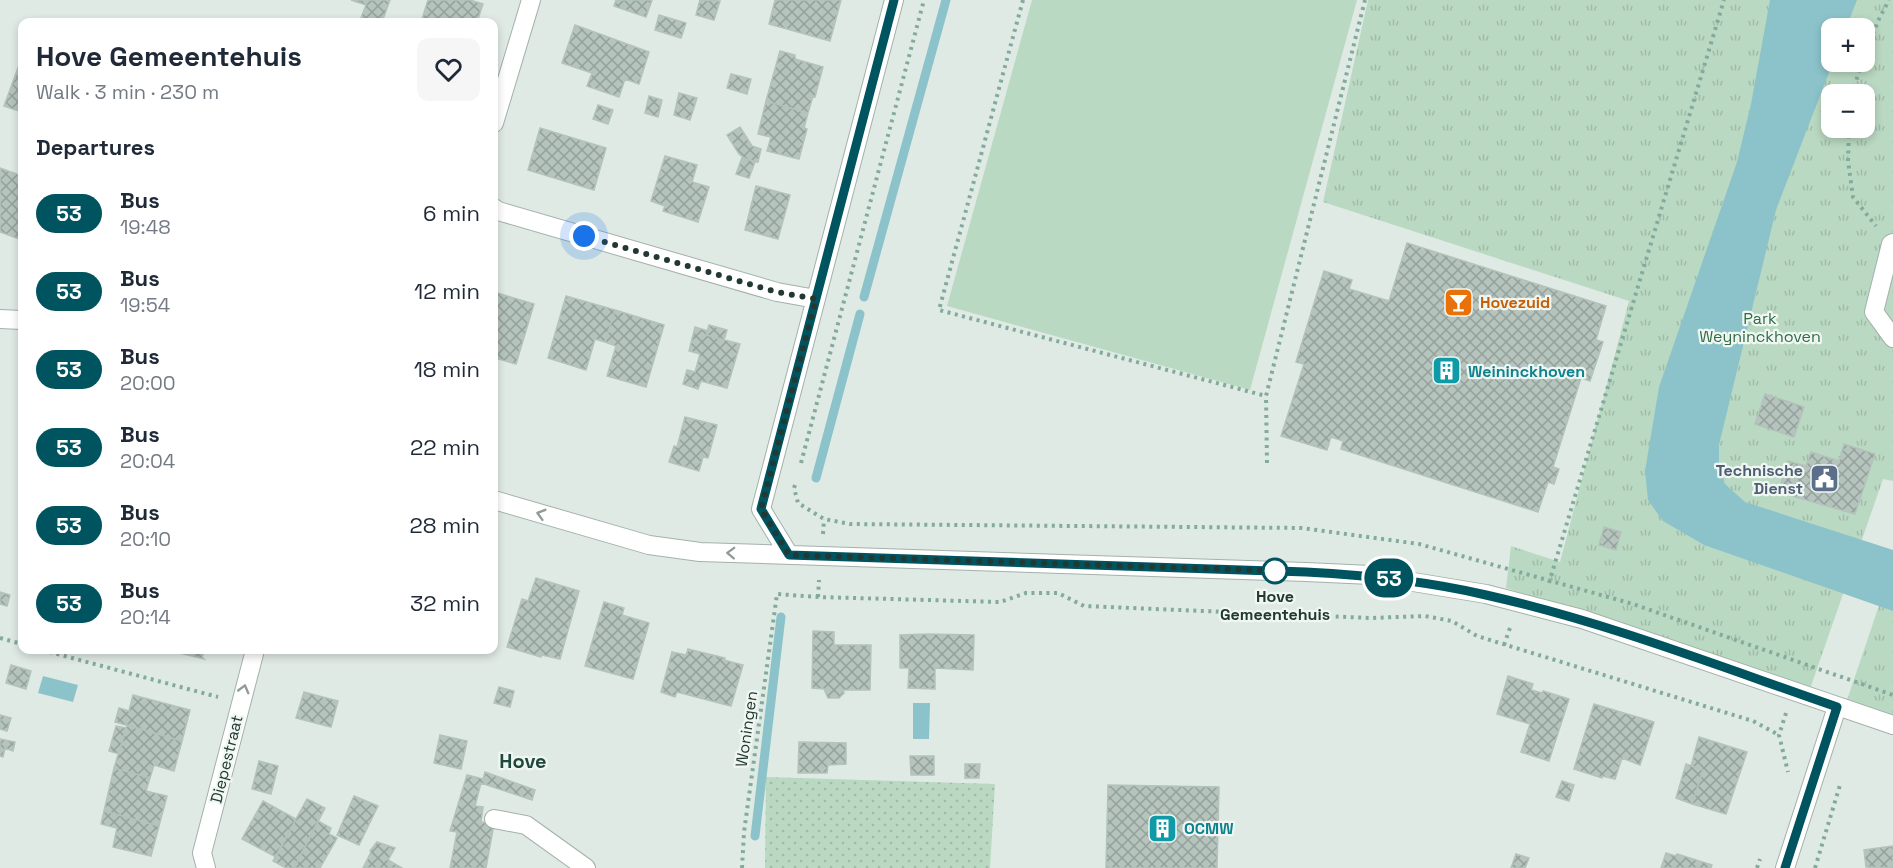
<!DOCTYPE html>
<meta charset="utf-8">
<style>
body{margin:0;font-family:"Space Grotesk",sans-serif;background:#f6f6f7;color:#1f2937;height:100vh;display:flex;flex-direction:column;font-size:22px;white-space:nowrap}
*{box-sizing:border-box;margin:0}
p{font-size:20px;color:#747a83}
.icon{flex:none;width:33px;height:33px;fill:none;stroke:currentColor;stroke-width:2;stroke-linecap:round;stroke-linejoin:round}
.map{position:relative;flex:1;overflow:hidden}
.panel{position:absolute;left:18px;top:18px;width:480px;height:636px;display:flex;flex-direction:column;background:#fff;border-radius:12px;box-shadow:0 3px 9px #0003}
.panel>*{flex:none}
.badge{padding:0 12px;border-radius:20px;font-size:21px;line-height:39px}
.buttons{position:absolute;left:1821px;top:18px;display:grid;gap:12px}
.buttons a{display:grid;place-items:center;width:54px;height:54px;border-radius:12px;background:#fff;box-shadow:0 3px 9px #0003;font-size:30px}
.you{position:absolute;width:30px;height:30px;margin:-15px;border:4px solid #fff;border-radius:50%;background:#1a73e8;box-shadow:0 0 0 9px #1a73e833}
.map>.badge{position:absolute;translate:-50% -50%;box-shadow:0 0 0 3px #fff}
h2{padding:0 18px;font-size:22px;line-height:54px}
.round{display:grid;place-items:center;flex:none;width:63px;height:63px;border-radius:12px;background:#f6f6f7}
.summary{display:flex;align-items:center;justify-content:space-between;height:102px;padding:0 18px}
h1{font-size:28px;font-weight:800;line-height:45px}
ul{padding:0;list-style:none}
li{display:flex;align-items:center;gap:18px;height:78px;padding:0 18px}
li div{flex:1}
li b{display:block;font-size:22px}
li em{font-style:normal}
li .badge{min-width:66px;font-weight:700;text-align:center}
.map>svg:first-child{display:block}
.grass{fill:#bad9c2}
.park{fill:url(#park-tufts);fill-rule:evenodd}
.garden{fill:url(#garden-dots)}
.water{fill:#8cc3cb}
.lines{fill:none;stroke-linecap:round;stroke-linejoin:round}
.stream{stroke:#8cc3cb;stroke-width:9}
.building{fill:url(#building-cross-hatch);stroke:#b3c3bc;stroke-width:1.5}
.minor-casing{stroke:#a3b1ac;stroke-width:20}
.path{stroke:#83ab9d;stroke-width:4;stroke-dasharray:3 4.5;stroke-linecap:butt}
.minor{stroke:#fff;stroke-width:18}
.oneway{stroke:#909c98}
.line-casing{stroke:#fff;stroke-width:14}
.line{stroke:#005460;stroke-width:9}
.walk{stroke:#223832;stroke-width:6;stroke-dasharray:0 10.8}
.stop-dot{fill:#fff;stroke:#005460;stroke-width:3}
.labels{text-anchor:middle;stroke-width:4.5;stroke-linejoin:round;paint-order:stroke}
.food-label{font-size:16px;font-weight:bold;fill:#c56008;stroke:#f0f7f3;text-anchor:start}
.park-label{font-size:16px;fill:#306c46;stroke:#f0f7f3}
.culture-label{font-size:16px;font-weight:bold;fill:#0d838f;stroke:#f0f7f3;text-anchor:start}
.service-label{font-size:16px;font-weight:bold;fill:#4e5e75;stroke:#f0f7f3;text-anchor:end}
.stop-label{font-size:16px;font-weight:bold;fill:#223832;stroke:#f0f7f3}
.street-label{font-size:16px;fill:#223832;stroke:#f0f7f3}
.quarter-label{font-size:20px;font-weight:bold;fill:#20493e;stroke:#f0f7f3}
</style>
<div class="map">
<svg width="1893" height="868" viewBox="0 0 1893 868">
<defs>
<pattern id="park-tufts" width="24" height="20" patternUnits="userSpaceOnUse" patternTransform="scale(1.5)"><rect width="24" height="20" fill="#bad9c2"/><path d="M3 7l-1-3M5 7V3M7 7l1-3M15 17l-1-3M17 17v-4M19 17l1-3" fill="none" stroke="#a0bba7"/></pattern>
<pattern id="garden-dots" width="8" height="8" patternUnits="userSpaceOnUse" patternTransform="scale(1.5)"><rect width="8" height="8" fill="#bad9c2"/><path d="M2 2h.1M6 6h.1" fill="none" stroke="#a0bba7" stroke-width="1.8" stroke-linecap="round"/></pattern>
<pattern id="building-cross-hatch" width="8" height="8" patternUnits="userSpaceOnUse" patternTransform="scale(1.5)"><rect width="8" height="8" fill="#b6c4be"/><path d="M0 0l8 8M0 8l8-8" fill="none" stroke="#94a09b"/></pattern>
</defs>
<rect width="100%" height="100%" fill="#e0eae5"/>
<!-- grass -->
<path class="grass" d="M1032,0H1357L1250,390L947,306Z"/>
<!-- park -->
<path class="park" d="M1368,0H1893V481L1883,479L1810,689L1506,588L1511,546L1560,562L1629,301L1323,202ZM1832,28H1864V62H1832ZM1832,94H1864V128H1832ZM1844,444L1875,455L1855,514L1778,492L1788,461L1806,466L1811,452L1839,461Z
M1893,564V717L1846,703Z"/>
<!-- garden -->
<path class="garden" d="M766,777L995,784L990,868H765Z"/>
<!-- water -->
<path class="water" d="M1770,0H1857L1846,28H1832L1833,62L1776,210L1719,445V464L1725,484L1745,502L1893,550V611L1704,545L1663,521L1648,500L1645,471L1659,387L1737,162L1751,104Z
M43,676L78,685L73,702L38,693Z
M913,703H930L929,739H913Z"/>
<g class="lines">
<!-- stream -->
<path class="stream" d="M864,297L946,0
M816,478L860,314
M755,836L781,617"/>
</g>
<!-- building -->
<path class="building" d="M351,0H390L382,22H375L361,18L366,5Z
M428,0H470L483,4L477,22H430L422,19Z
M616,0H652L646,17L614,6Z
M700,0L720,1L714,20L696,15Z
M775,0H841L830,41L769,24Z
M659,15L686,23L681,38L655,30Z
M575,25L649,52L639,84L625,79L619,97L587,86L592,73L562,63Z
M780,51L795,55V59L823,67L815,97L813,96L808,113L766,101Z
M22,57V112L4,106Z
M731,74L751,79L747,94L727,88Z
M679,93L697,98L690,120L674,115Z
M649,96L662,100L658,117L645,113Z
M766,101L808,113L804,128L807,129L799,159L767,151L771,137L758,134Z
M598,105L613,110L608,124L593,119Z
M740,127L752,146L761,149L758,162L746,159L739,154L727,135Z
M540,128L606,148L594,190L528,170Z
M665,156L697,165L692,182L709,187L698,222L663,211L665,206L651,201Z
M742,158L755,162L749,178L736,174Z
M0,168L22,176V240L0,232Z
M756,186L790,195L778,239L745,230Z
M1407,243L1606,306L1596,340L1603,342L1590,381L1581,378L1553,467L1559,469L1554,484L1548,482L1538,512L1341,449L1343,441L1331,437L1327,450L1281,436L1304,364L1296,362L1324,271L1352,280L1349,289L1389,301Z
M494,292L534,304L516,364L495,358L494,364Z
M566,296L615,310L605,342L595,339L586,370L548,358Z
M615,310L664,325L646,387L607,376L616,346L605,342Z
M709,325L727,330L724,340L706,335Z
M695,327L708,331L706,335L740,344L727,388L701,381L698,389L683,384L687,370L695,372L700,354L689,351Z
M1765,394L1804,407L1794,437L1755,424Z
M685,417L717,425L708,458L703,457L699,471L669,462L674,446L677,447Z
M1844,444L1875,454L1855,514L1778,492L1788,461L1806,466L1811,452L1839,461Z
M1604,527L1621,532L1616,550L1599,545Z
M536,578L579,591L560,659L542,655L541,657L507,647L522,599L528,601Z
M0,592L10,595L7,606L0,604Z
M604,602L624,608L622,615L649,623L633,679L585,666Z
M813,631L834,632V645H871L870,690H843L844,693L839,698H828L824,689L812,688Z
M928,634L974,635L973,670L935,668V689L908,688L909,668H900V635Z
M688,649L725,658L724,660L743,665L731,706L677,692L675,697L661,692L672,652L686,655Z
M167,650H204L202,657L204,659Z
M11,665L31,671L26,689L6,683Z
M1508,676L1533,684L1531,690L1542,693L1543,691L1569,699L1549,761L1521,752L1530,724L1497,714Z
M499,687L514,691L510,707L494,703Z
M304,692L338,701L331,727L296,718Z
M133,695L190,710L182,741L115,722L119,708L129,711Z
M1594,704L1654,722L1640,765L1622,758L1615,779L1602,776V778L1574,769Z
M0,715L11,718L7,731L0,729Z
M127,725L182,741L174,771L154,765L150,778L114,768Z
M116,726L126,728L119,754L109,751Z
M440,735L467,741L461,769L434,763Z
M1699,737L1747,752L1726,814L1692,804L1703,770L1691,766Z
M0,739L15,742L13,751L5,748L3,757L0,756Z
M799,742L846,743V764L828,765L827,773H798Z
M910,756H934V775H911Z
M259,761L278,766L271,794L252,789Z
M965,764H980L979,778H965Z
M1686,764L1703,770L1692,804L1676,798Z
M114,768L150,778L146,791L167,796L159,826L104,811Z
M485,772L535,790L532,800L481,783L475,806L483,807L481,822L494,824L486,868H450L457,832L450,831L467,775L483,779Z
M1562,781L1574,785L1569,801L1556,797Z
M1108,785L1219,787L1217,868H1106Z
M354,796L378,806L359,845L337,835Z
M307,799L325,808L294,868H286L273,861Z
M263,801L296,819L276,857L242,839Z
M104,811L159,826L151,856L113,847L117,828L101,824Z
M318,821L331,828L329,834L337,838L320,868H294Z
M377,842L395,848L388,860L402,868H363L371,852L370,851Z
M1893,846V868L1866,867L1864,850Z
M1666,853L1676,856L1677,854L1712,865L1711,868H1661Z
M1516,854L1529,858L1525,868H1511Z"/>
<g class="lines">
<defs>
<path id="minor" d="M494,123L531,0
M494,208L498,211L777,292L816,299
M1893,243L1891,244L1874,312L1893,338
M0,319L22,320
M494,500L649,545L700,552L1306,572L1371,575L1486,594L1582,619L1893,725
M789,555L761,509L894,0
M494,819L526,825L586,868
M206,868L202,853L255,650
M1785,868L1837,707"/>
</defs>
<!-- minor casing -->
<use href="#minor" class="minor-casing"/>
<!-- path -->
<path class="path" d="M1023,0L939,310L1266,396
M1864,55L1879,19L1889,0
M1852,94L1862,62
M1849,128L1848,161L1853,197L1876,226
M801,463L924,0
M1267,463L1266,396L1365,0
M795,485L794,488L798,503L824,519L850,524L1302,528L1419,544L1633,604L1893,695
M823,534L824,519
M1549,583L1724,0
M818,597L819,580
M0,638L22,644
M1504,645L1511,625
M42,650L218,697
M1786,713L1779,735L1788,772
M742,868L744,832L777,594L818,597L1000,602L1026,593H1058L1084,606L1371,618L1425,616L1452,621L1477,636L1753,721L1779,735
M1757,868L1760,859
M1815,868L1840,785"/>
<!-- minor -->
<use href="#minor" class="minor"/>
</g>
<!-- one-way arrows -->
<defs><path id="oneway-chevron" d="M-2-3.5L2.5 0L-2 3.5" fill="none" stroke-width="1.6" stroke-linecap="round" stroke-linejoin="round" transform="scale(1.5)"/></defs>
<g class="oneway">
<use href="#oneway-chevron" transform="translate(541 514) rotate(-164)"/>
<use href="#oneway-chevron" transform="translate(731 553) rotate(-178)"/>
<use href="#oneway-chevron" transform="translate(244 689) rotate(-75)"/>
</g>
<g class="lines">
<defs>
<path id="line" d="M894,0L761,509L789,555L1306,572C1366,575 1427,581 1486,595C1606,622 1721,667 1837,707L1785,868"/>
</defs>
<!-- line casing -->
<use href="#line" class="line-casing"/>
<!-- line -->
<use href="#line" class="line"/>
<!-- walk -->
<path class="walk" d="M584,236L777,292L816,299L761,509L789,555L1284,571H1275"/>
</g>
<!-- icons -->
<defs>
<symbol id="bar-square" viewBox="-11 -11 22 22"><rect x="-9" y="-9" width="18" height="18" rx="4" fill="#e8710a" stroke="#f0f7f3"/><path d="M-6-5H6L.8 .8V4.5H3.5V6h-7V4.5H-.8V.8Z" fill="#fff"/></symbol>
<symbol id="building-square" viewBox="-11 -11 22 22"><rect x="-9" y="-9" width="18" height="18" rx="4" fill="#0f9aa8" stroke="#f0f7f3"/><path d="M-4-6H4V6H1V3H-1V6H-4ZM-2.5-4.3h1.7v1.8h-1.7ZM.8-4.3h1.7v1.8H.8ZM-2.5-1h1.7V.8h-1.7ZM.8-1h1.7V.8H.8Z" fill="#fff"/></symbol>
<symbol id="civic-square" viewBox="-11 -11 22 22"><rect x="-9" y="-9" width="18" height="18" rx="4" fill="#5c6f8a" stroke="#f0f7f3"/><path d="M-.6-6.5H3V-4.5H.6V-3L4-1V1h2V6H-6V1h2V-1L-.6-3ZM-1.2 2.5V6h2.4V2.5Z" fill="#fff"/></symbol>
</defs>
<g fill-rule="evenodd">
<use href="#bar-square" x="1442" y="286" width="33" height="33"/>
<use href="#building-square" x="1430" y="354" width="33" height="33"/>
<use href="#civic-square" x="1808" y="462" width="33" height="33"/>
<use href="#building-square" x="1146" y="812" width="33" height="33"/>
</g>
<!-- markers -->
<circle class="stop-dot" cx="1275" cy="571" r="12"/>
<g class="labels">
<!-- food labels -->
<g class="food-label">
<text x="1480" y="308">Hovezuid</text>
</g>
<!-- park labels -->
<g class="park-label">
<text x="1760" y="324">Park<tspan x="1760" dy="18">Weyninckhoven</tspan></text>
</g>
<!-- culture labels -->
<g class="culture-label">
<text x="1468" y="377">Weininckhoven</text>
<text x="1184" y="834">OCMW</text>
</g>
<!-- service labels -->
<g class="service-label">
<text x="1803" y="476">Technische<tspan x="1803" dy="18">Dienst</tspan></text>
</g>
<!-- stop labels -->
<g class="stop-label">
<text x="1275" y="602">Hove<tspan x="1275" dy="18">Gemeentehuis</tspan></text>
</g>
<!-- street labels -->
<g class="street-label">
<text transform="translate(746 729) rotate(-82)" y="6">Woningen</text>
<text transform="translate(226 759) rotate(-76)" y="6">Diepestraat</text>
</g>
<!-- quarter labels -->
<g class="quarter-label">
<text x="523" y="768">Hove</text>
</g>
</g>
</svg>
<div class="buttons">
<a>+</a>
<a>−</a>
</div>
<div class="you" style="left:584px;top:236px"></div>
<b class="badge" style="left:1389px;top:578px;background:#005460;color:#fff">53</b>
<section class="panel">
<div class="summary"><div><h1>Hove Gemeentehuis</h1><p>Walk · 3 min · 230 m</p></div><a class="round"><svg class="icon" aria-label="heart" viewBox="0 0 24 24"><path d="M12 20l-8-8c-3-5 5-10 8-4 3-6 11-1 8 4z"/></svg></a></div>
<h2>Departures</h2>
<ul>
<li><span class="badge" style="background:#005460;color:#fff">53</span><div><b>Bus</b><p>19:48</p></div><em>6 min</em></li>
<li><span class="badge" style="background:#005460;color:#fff">53</span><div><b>Bus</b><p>19:54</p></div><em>12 min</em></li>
<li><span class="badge" style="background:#005460;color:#fff">53</span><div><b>Bus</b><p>20:00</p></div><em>18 min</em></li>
<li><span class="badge" style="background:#005460;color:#fff">53</span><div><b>Bus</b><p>20:04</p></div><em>22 min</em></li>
<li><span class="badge" style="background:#005460;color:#fff">53</span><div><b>Bus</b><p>20:10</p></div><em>28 min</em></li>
<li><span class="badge" style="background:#005460;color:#fff">53</span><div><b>Bus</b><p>20:14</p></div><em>32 min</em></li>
</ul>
</section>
</div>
